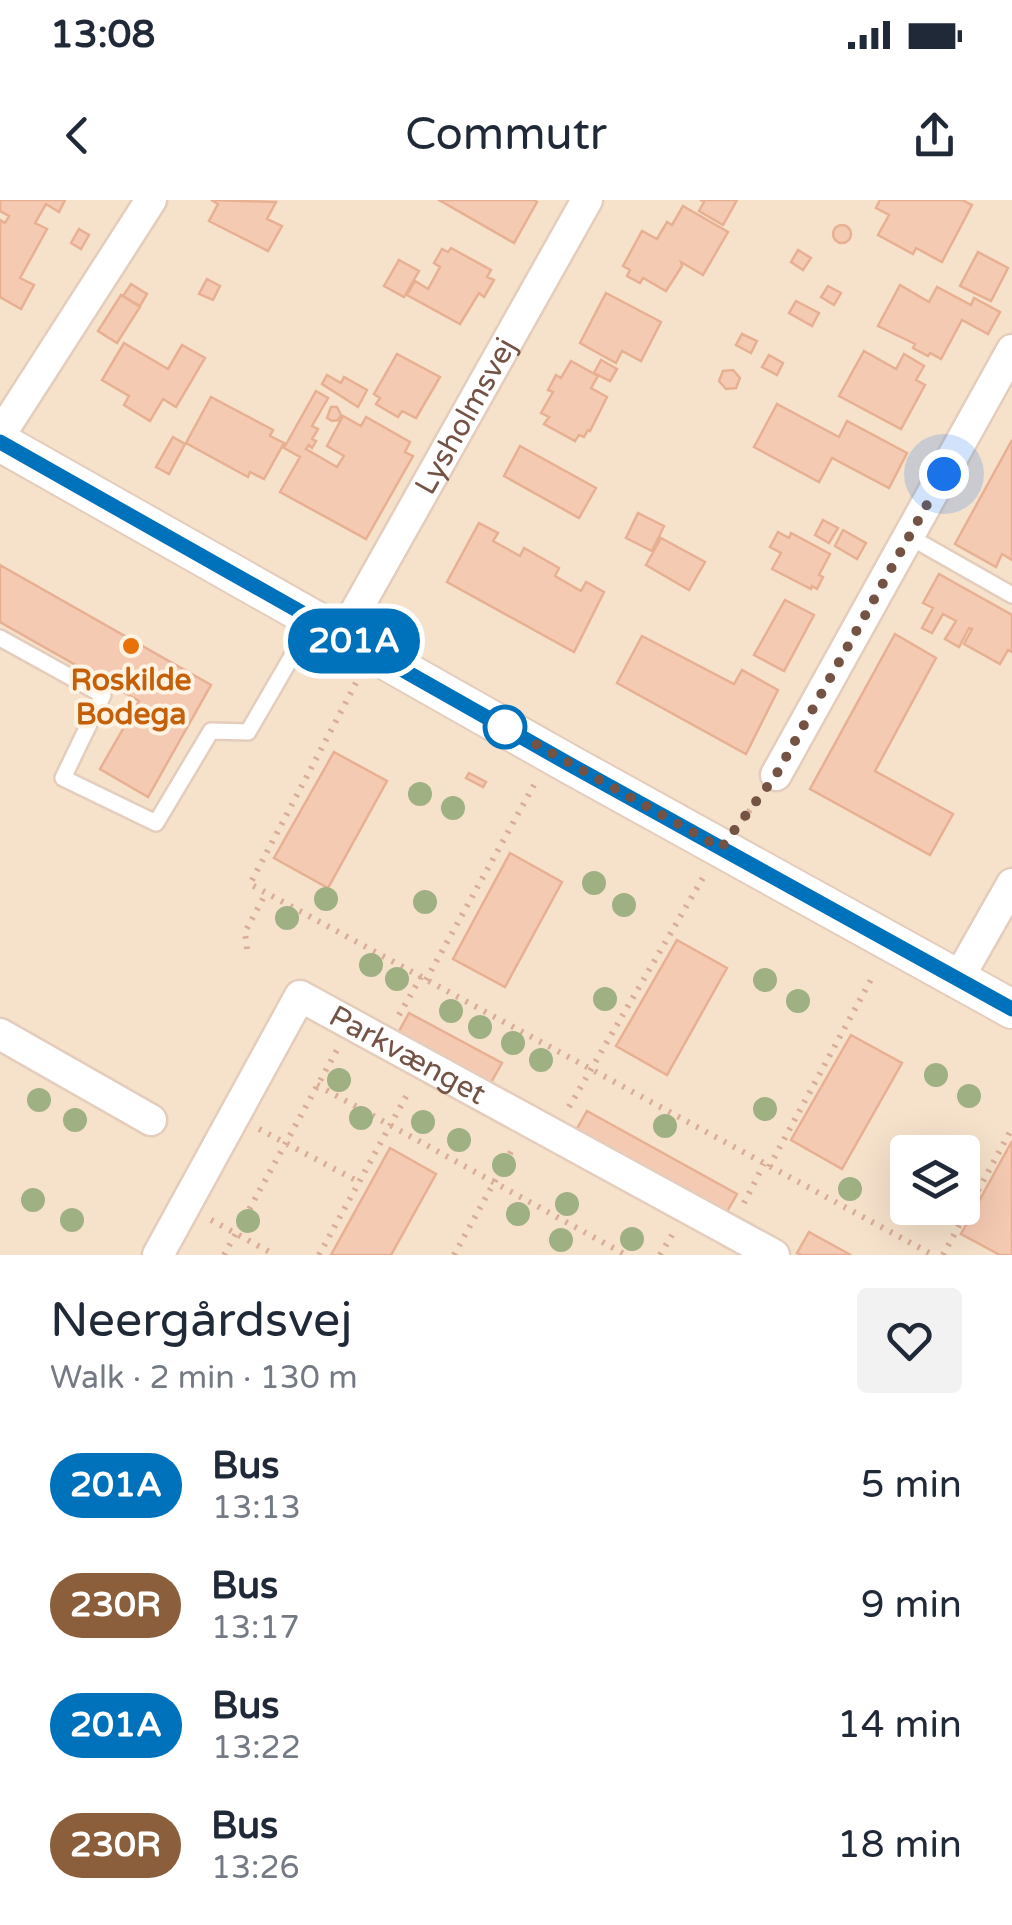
<!DOCTYPE html>
<meta charset="utf-8">
<style>
body{margin:0;font-family:"Varela Round",sans-serif;background:#f2f2f3;color:#1f2937;height:100vh;display:flex;flex-direction:column;font-size:38px;white-space:nowrap}
*{box-sizing:border-box;margin:0}
p{font-size:32px;color:#747a83}
.icon{flex:none;width:55px;height:55px;fill:none;stroke:currentColor;stroke-width:2;stroke-linecap:round;stroke-linejoin:round}
.map{position:relative;height:1055px;overflow:hidden}
.side{display:flex;flex-direction:column;background:#fff;flex:1}
.side>*{flex:none}
.badge{padding:0 20px;border-radius:32px;font-size:35px;line-height:65px}
.tools{position:absolute;left:890px;top:935px;display:grid;gap:20px}
.tools a{display:grid;place-items:center;width:90px;height:90px;border-radius:10px;background:#fff;box-shadow:0 10px 40px #0002;font-size:50px}
.you{position:absolute;width:50px;height:50px;margin:-25px;border:8px solid #fff;border-radius:50%;background:#1a73e8;box-shadow:0 0 0 15px #1a73e833}
.map>.badge{position:absolute;translate:-50% -50%;box-shadow:0 0 0 5px #fff}
.round{display:grid;place-items:center;flex:none;width:105px;height:105px;border-radius:10px;background:#f2f2f3}
.summary{display:flex;align-items:center;justify-content:space-between;height:170px;padding:0 50px}
h1{font-size:48px;font-weight:600;line-height:75px}
ul{padding:0;list-style:none}
li{display:flex;align-items:center;gap:30px;height:120px;padding:0 50px}
li div{flex:1}
li b{display:block;font-size:38px}
li em{font-style:normal}
li .badge{min-width:110px;font-weight:700;text-align:center}
.status{display:flex;justify-content:space-between;align-items:center;height:70px;padding:0 50px;background:#fff;direction:ltr}
.status svg{height:28px;fill:currentColor}
header{display:flex;justify-content:space-between;align-items:center;height:130px;padding:0 50px;background:#fff;font-size:45px;font-weight:600}
.map>svg:first-child{display:block}
.residential{fill:#f6e1cb;fill-rule:evenodd}
.building{fill:#f5cab2;stroke:#e8b092;stroke-width:2.5}
.lines{fill:none;stroke-linecap:round;stroke-linejoin:round}
.service-casing{stroke:#e4cdbc;stroke-width:20}
.minor-casing{stroke:#e4cdbc;stroke-width:35}
.tertiary-casing{stroke:#e4cdbc;stroke-width:42}
.path{stroke:#d9ae96;stroke-width:6;stroke-dasharray:2.5 8;stroke-linecap:butt}
.service{stroke:#fff;stroke-width:15}
.minor{stroke:#fff;stroke-width:30}
.tertiary{stroke:#fff;stroke-width:38}
.tree{fill:#9fb083}
.line-casing{stroke:#fff;stroke-width:22}
.line{stroke:#0072bc;stroke-width:15}
.walk{stroke:#745344;stroke-width:10;stroke-dasharray:0 18}
.food-dot{fill:#e8710a;stroke:#fff3e4;stroke-width:4}
.stop-dot{fill:#fff;stroke:#0072bc;stroke-width:5}
.labels{text-anchor:middle;stroke-width:8;stroke-linejoin:round;paint-order:stroke}
.street-label{font-size:30px;fill:#745344;stroke:#fff3e4}
.food-label{font-size:30px;font-weight:bold;fill:#c56008;stroke:#fff3e4}
</style>
<div class="status"><b>13:08</b><svg viewBox="0 0 49 12"><path d="M0 12V9h3v3zM5 12V6h3v6zM10 12V3h3v9zM15 12V0h3v12zM26 1h20v11H26zM47 4h2v5h-2z"/></svg></div>
<header><svg class="icon" aria-label="back" viewBox="0 0 24 24"><path d="M15 5l-7 7 7 7"/></svg>Commutr<svg class="icon" aria-label="share" viewBox="0 0 24 24"><path d="M12 15V3M7 8l5-5 5 5M5 13v7h14v-7"/></svg></header>
<div class="map">
<svg width="1012" height="1055" viewBox="0 0 1012 1055">
<rect width="100%" height="100%" fill="#fef0dc"/>
<!-- residential -->
<path class="residential" d="M0,0H1012V1055H0ZM908,952H962V1008H908Z"/>
<!-- building -->
<path class="building" d="M0,0H65L59,12L46,4L35,23L47,29L20,78L34,85L21,109L0,97V20L5,23L9,16L0,11Z
M211,0L276,2L267,19L282,26L268,51L209,21L218,4Z
M439,0H534L537,2L514,43Z
M701,0H737L723,25L699,11L704,2Z
M880,0H962L972,5L942,62L916,48L913,54L878,35L889,15L876,8Z
M683,6L728,32L703,75L681,62L682,66L666,91L643,78L640,83L627,76L630,70L623,66L642,31L657,39L667,22L672,25Z
M833 34a9 9 0 1 1 18 0a9 9 0 1 1-18 0Z
M79,29L89,35L81,49L71,43Z
M451,48L491,70L487,77L494,80L484,97L479,93L460,124L407,95L415,81L428,89L440,67L434,63L442,49L448,52Z
M798,50L811,58L803,70L791,62Z
M978,52L1008,68L991,101L960,86Z
M399,60L419,71L404,97L384,86Z
M207,79L220,86L213,100L199,94Z
M131,84L147,94L140,106L123,96Z
M900,85L929,102L937,87L971,105L974,98L1000,112L988,134L962,120L941,159L930,153L928,156L913,148L915,144L878,126Z
M828,86L841,93L834,105L821,97Z
M606,93L661,122L641,161L622,151L616,163L580,143Z
M121,95L140,107L117,143L98,131Z
M796,101L819,113L812,126L789,113Z
M742,134L757,141L751,153L736,145Z
M124,143L168,169L182,145L205,158L176,207L163,199L150,221L124,205L129,196L102,180Z
M864,151L896,169L904,154L924,166L916,180L925,185L901,229L839,196Z
M397,154L440,177L416,218L402,211L398,217L376,204L380,198L374,194Z
M769,155L783,163L777,175L762,167Z
M601,160L617,169L610,181L594,173Z
M571,161L598,176L591,188L607,197L590,231L588,230L584,237L579,235L575,241L544,224L549,217L541,213L553,192L548,190L556,175L561,178Z
M733,170L740,178L736,188L726,189L719,181L723,171Z
M327,175L341,183L344,177L367,190L358,207L322,184Z
M316,191L328,198L312,226L318,229L312,239L316,241L312,248L309,245L306,249L337,267L344,256L327,246L343,216L361,226L366,217L410,242L405,252L413,256L366,339L280,292L300,257L284,248Z
M211,197L273,230L270,236L284,243L264,279L250,272L248,277L186,243Z
M777,204L839,237L847,221L907,253L889,288L832,258L819,282L754,247Z
M331,207H337L341,215L338,220L332,221L327,218Z
M173,237L185,244L169,274L156,267Z
M1012,240V360L1002,354L996,367L955,344Z
M520,246L596,288L579,318L504,276Z
M638,313L664,326L652,351L626,338Z
M823,320L838,328L829,343L815,335Z
M479,323L498,333L493,341L520,356L524,348L559,368L555,376L581,391L586,382L604,392L574,452L447,382Z
M843,330L866,343L857,359L835,346Z
M778,332L789,338L791,333L830,354L819,375L823,377L817,389L812,386L811,389L772,369L781,353L770,347Z
M661,338L705,362L689,390L646,365Z
M0,365L211,485L148,597L100,569L139,501L0,422Z
M939,374L1012,415V452L1008,450L1000,464L964,444L972,429L969,428L959,447L945,439L956,421L943,414L932,433L922,428L933,408L923,403Z
M785,400L814,415L784,471L754,455Z
M895,434L936,458L875,571L953,614L930,655L810,589Z
M642,436L734,484L742,470L778,490L746,554L617,483Z
M334,552L387,581L328,688L274,658Z
M469,573L486,582L483,587L466,578Z
M510,653L562,682L505,787L453,759Z
M677,740L727,768L667,875L616,846Z
M409,813L502,863L489,886L397,835Z
M851,835L902,863L842,969L791,940Z
M587,911L737,994L725,1015L575,932Z
M1012,941V1055H1000L961,1034Z
M390,948L436,974L391,1055H331Z
M809,1032L851,1055H802L797,1053Z"/>
<g class="lines">
<defs>
<path id="service" d="M910,337L1012,395
M0,438L103,495L63,578L156,623L211,531L248,532L313,420"/>
<g id="minor">
<path d="M0,235L151,0"/>
<path id="s1" d="M343,434L587,0"/>
<path d="M776,575L1012,150"/>
<path d="M958,779L1012,684"/>
<path d="M0,834L151,920"/>
<path id="s2" d="M158,1055L300,796L774,1055"/>
</g>
<path id="tertiary" d="M0,242L569,564L1012,809"/>
</defs>
<!-- service casing -->
<use href="#service" class="service-casing"/>
<!-- minor casing -->
<use href="#minor" class="minor-casing"/>
<!-- tertiary casing -->
<use href="#tertiary" class="tertiary-casing"/>
<!-- path -->
<path class="path" d="M356,483L250,684L933,1055
M742,620L759,599
M247,749L245,732L266,693
M426,780L534,585
M399,815L421,777
M317,885L626,1055
M569,907L704,676
M259,929L359,982
M769,967L874,774
M744,1003L764,964
M211,1020L275,1055
M224,1055L337,850
M319,1055L409,891
M454,1055L513,948
M660,1055L672,1035
M943,1055L1012,928"/>
<!-- service -->
<use href="#service" class="service"/>
<!-- minor -->
<use href="#minor" class="minor"/>
<!-- tertiary -->
<use href="#tertiary" class="tertiary"/>
</g>
<!-- trees -->
<g class="tree">
<circle cx="420" cy="594" r="12"/>
<circle cx="453" cy="608" r="12"/>
<circle cx="594" cy="683" r="12"/>
<circle cx="326" cy="699" r="12"/>
<circle cx="425" cy="702" r="12"/>
<circle cx="624" cy="705" r="12"/>
<circle cx="287" cy="718" r="12"/>
<circle cx="371" cy="765" r="12"/>
<circle cx="397" cy="779" r="12"/>
<circle cx="765" cy="780" r="12"/>
<circle cx="605" cy="799" r="12"/>
<circle cx="798" cy="801" r="12"/>
<circle cx="451" cy="811" r="12"/>
<circle cx="480" cy="827" r="12"/>
<circle cx="513" cy="843" r="12"/>
<circle cx="541" cy="860" r="12"/>
<circle cx="936" cy="875" r="12"/>
<circle cx="339" cy="880" r="12"/>
<circle cx="969" cy="896" r="12"/>
<circle cx="39" cy="900" r="12"/>
<circle cx="765" cy="909" r="12"/>
<circle cx="361" cy="918" r="12"/>
<circle cx="75" cy="920" r="12"/>
<circle cx="423" cy="922" r="12"/>
<circle cx="665" cy="926" r="12"/>
<circle cx="459" cy="940" r="12"/>
<circle cx="504" cy="965" r="12"/>
<circle cx="850" cy="989" r="12"/>
<circle cx="33" cy="1000" r="12"/>
<circle cx="567" cy="1004" r="12"/>
<circle cx="518" cy="1014" r="12"/>
<circle cx="72" cy="1020" r="12"/>
<circle cx="248" cy="1021" r="12"/>
<circle cx="632" cy="1039" r="12"/>
<circle cx="561" cy="1040" r="12"/>
</g>
<g class="lines">
<defs>
<path id="line" d="M0,242L569,564L1012,809"/>
</defs>
<!-- line casing -->
<use href="#line" class="line-casing"/>
<!-- line -->
<use href="#line" class="line"/>
<!-- walk -->
<path class="walk" d="M505,527L721,648L776,575L944,274"/>
</g>
<!-- markers -->
<circle class="food-dot" cx="131" cy="446" r="10"/>
<circle class="stop-dot" cx="505" cy="527" r="20"/>
<g class="labels">
<!-- street labels -->
<g class="street-label">
<text dy="10" stroke="none"><textPath href="#s1" startOffset="250">Lysholmsvej</textPath></text>
<text dy="10" stroke="none"><textPath href="#s2" startOffset="418">Parkvænget</textPath></text>
</g>
<!-- food labels -->
<g class="food-label">
<text x="131" y="490">Roskilde<tspan x="131" dy="34">Bodega</tspan></text>
</g>
</g>
</svg>
<div class="tools">
<a><svg class="icon" aria-label="layers" viewBox="0 0 24 24"><path d="M12 4l9 5-9 5-9-5zM3 14l9 5 9-5"/></svg></a>
</div>
<div class="you" style="left:944px;top:274px"></div>
<b class="badge" style="left:354px;top:441px;background:#0072bc;color:#fff">201A</b>
</div>
<section class="side">
<div class="summary"><div><h1>Neergårdsvej</h1><p>Walk · 2 min · 130 m</p></div><a class="round"><svg class="icon" aria-label="heart" viewBox="0 0 24 24"><path d="M12 20l-8-8c-3-5 5-10 8-4 3-6 11-1 8 4z"/></svg></a></div>
<ul>
<li><span class="badge" style="background:#0072bc;color:#fff">201A</span><div><b>Bus</b><p>13:13</p></div><em>5 min</em></li>
<li><span class="badge" style="background:#8b5e3c;color:#fff">230R</span><div><b>Bus</b><p>13:17</p></div><em>9 min</em></li>
<li><span class="badge" style="background:#0072bc;color:#fff">201A</span><div><b>Bus</b><p>13:22</p></div><em>14 min</em></li>
<li><span class="badge" style="background:#8b5e3c;color:#fff">230R</span><div><b>Bus</b><p>13:26</p></div><em>18 min</em></li>
</ul>
</section>
